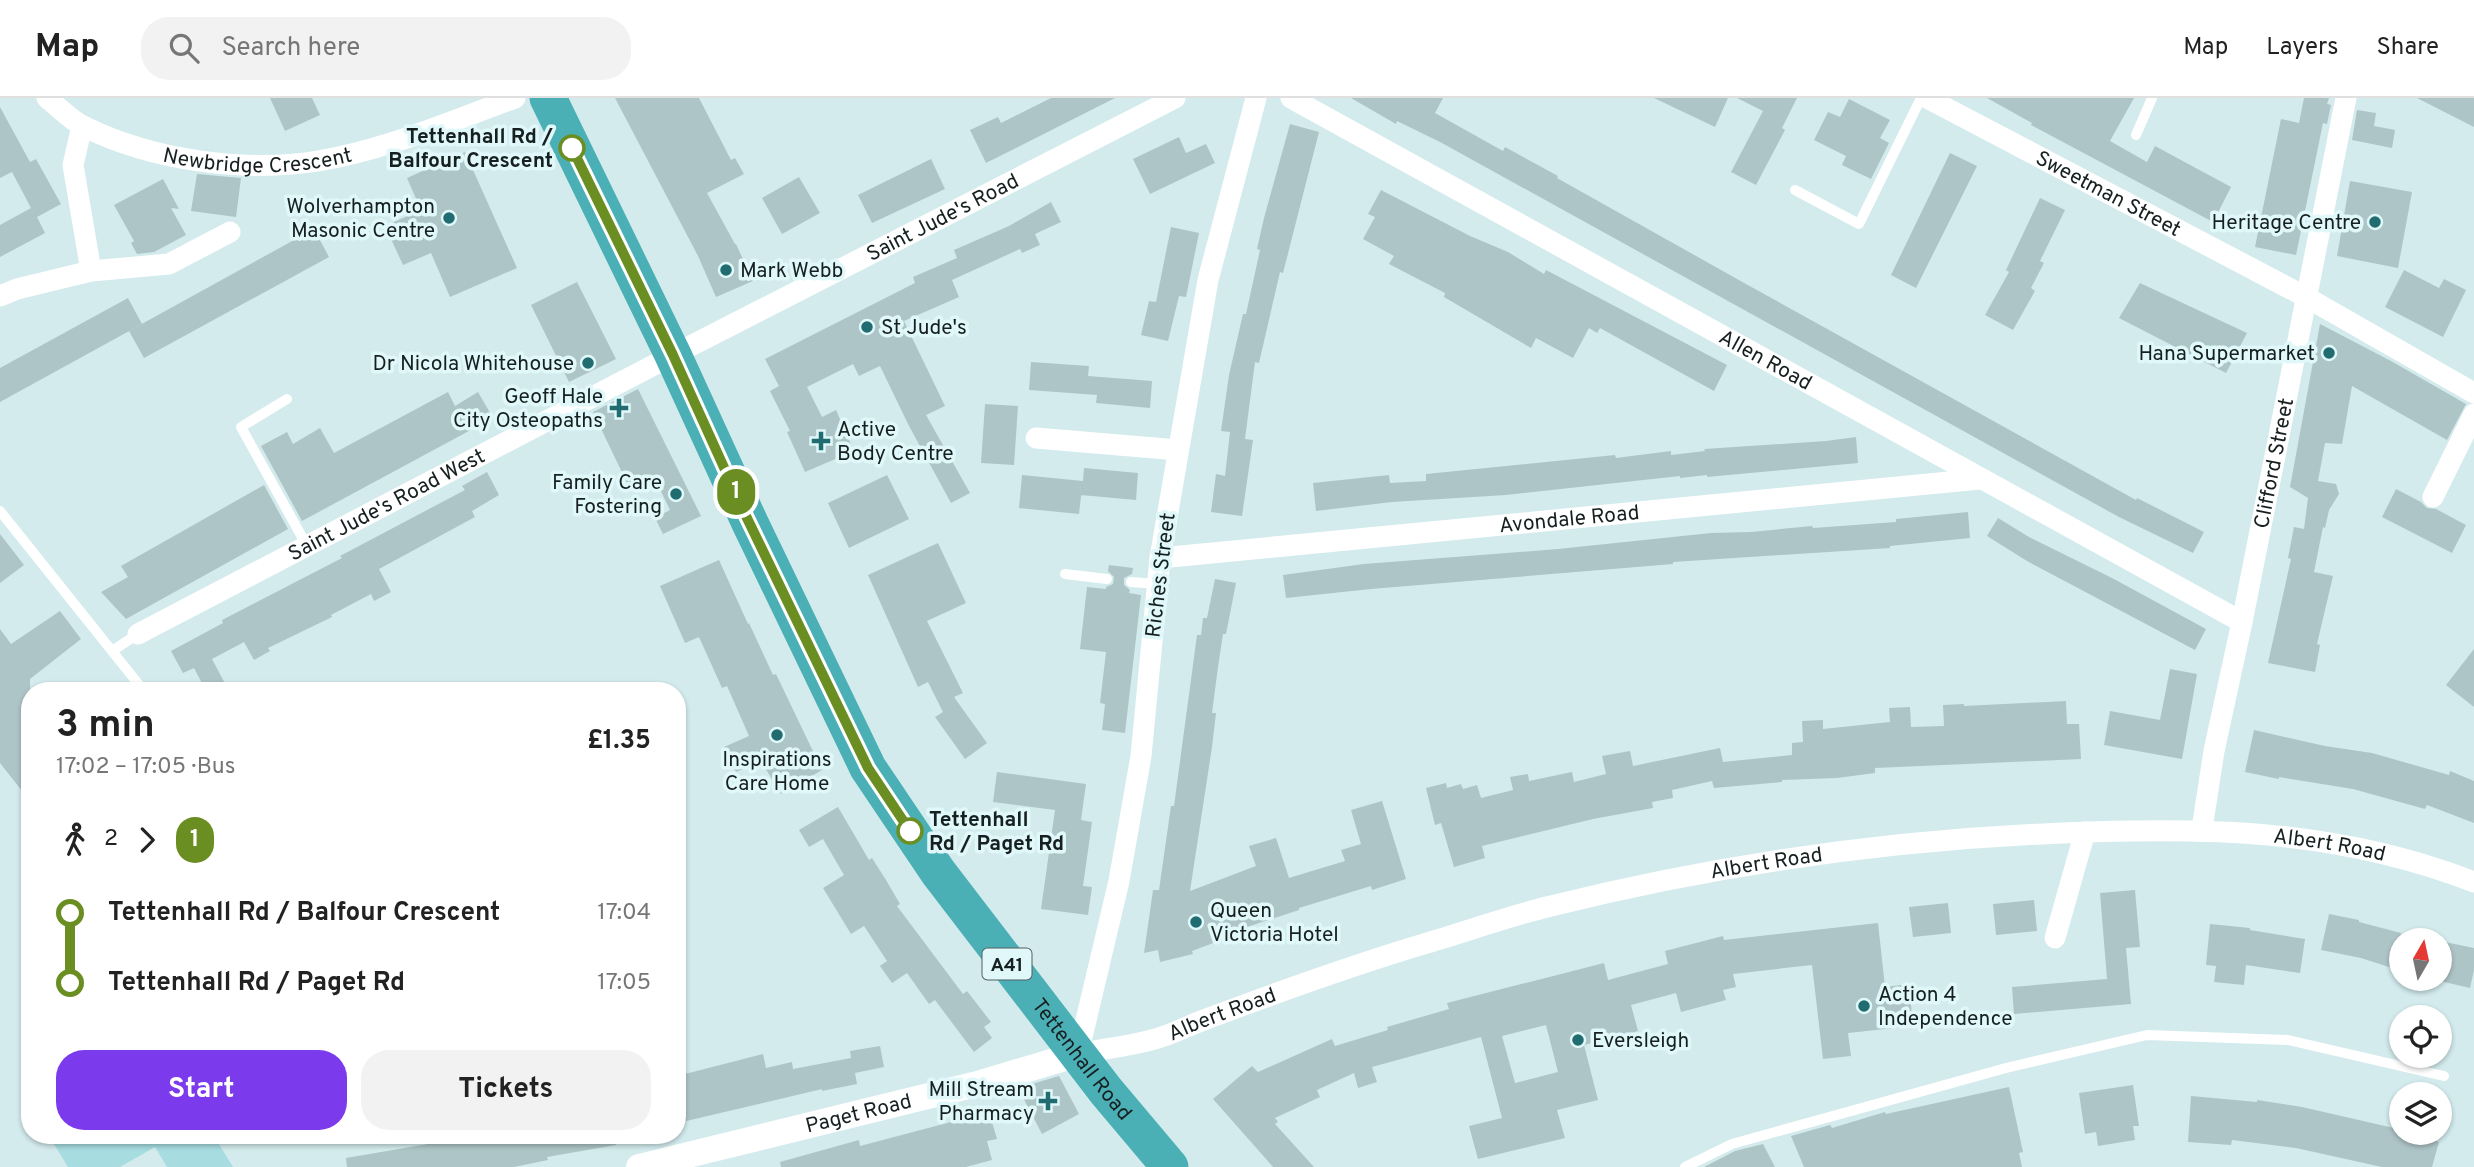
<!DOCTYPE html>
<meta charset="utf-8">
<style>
body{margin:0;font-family:Overpass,sans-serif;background:#f2f2f2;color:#222;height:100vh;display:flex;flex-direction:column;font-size:26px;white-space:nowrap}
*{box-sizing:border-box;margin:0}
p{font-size:23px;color:#767676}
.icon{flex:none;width:38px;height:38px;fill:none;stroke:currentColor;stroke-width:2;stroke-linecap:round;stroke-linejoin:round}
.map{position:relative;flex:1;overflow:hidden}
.drawer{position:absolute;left:21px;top:584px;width:665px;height:462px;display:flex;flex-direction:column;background:#fff;border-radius:28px;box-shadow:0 2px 5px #0004}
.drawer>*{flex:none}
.badge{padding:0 14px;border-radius:23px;font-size:24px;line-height:46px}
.needle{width:46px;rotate:9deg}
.tools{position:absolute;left:2389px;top:830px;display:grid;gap:14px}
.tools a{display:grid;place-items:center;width:63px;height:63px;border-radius:50%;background:#fff;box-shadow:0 2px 5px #0004;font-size:35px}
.map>.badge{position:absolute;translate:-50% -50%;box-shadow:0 0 0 4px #fff}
.legs{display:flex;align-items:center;gap:10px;height:77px;padding:0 35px;font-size:23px}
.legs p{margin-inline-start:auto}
.head{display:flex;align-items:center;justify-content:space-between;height:119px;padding:0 35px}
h1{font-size:38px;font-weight:700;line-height:52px}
.cta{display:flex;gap:14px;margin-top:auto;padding:14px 35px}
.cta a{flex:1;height:80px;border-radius:28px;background:#7c3aed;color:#fff;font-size:28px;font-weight:700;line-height:80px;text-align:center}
.cta a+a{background:#f2f2f2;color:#222}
ul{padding:0 35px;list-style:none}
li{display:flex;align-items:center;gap:24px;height:70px;font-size:26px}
li i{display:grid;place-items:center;width:10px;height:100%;margin:0 9px;background:currentColor}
li i::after{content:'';width:18px;height:18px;margin:-9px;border:5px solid;border-radius:50%;background:#fff}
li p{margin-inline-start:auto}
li:first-child i{background:linear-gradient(#0000 50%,currentColor 0)}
li:last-child i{background:linear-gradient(currentColor 50%,#0000 0)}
header{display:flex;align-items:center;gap:42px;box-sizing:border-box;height:98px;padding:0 35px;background:#fff;border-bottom:2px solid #e0e0e0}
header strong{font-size:33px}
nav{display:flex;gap:38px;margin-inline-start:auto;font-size:24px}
.search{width:490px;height:63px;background:#f2f2f2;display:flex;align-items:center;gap:18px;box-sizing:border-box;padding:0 24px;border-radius:28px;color:#767676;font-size:26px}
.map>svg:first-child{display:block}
.green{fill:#a7dce0}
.building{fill:#aec5c7;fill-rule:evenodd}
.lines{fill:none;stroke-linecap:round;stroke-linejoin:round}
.service{stroke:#fff;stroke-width:10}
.minor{stroke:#fff;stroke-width:21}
.tertiary{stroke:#fff;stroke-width:26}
.trunk{stroke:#4ab0b6;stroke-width:37}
.line-1-casing{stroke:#fff;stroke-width:16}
.line-1{stroke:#6b8e23;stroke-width:10}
.stop-1-dot{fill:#fff;stroke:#6b8e23;stroke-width:3.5}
.poi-dot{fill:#206c71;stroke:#e0f8fa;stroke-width:2.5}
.labels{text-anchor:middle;stroke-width:7;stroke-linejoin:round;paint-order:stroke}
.shield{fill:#e0f8fa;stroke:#536161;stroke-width:2}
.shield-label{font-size:19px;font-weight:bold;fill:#172020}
.stop-label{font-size:21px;font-weight:bold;fill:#172020;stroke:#e0f8fa;text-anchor:end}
.street-label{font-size:21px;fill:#172020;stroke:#e0f8fa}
.poi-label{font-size:21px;fill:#172020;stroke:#e0f8fa;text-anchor:end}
</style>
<header>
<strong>Map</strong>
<div class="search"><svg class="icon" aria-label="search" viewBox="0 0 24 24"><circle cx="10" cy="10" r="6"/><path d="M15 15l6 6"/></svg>Search here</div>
<nav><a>Map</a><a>Layers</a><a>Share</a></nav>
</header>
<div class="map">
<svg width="2474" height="1069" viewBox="0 0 2474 1069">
<rect width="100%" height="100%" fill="#d3ebed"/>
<!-- green -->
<path class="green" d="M49,1038H214L233,1069H167L155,1049L120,1069H68Z"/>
<!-- building -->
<path class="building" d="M270,0H312L320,17L285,33Z
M615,0H699L731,62L735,60L744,76L707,95L735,146H736L753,183L716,199L698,158Z
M1051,0H1115L986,65L970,32L998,19L1001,25Z
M1351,0H1443L1435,15L1503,53L1505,49L1558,78L1557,80L1746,186L2136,402L2137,400L2204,434L2193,455L2119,419L1442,45L1397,23L1396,26Z
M1654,0H1728L1715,29Z
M1737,0H1797L1782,30L1785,32L1756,87L1731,74L1763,13Z
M1987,0H2134L2110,43L2147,64L2155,48L2231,89L2213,124L2031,27L2032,25Z
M2304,0H2329L2327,6L2331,7L2327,26L2323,25L2296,157L2255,149L2281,21L2299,25Z
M2417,0H2474V29Z
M1849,1L1890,22L1880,40L1889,45L1871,81L1842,67L1846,58L1814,42L1828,14L1840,19Z
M0,9L30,64L36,61L61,106L37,119L45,135L0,159V127L31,110L12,74L0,80Z
M2357,12L2376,15L2374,28L2395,32L2392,50L2352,42Z
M1290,26L1319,34L1283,175L1280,174L1259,265L1255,264L1245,341L1253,342L1242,418L1211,414L1216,376L1225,378L1230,334L1221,333L1229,277L1243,216H1246L1260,152L1257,151L1264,120Z
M1179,39L1186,55L1206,46L1215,65L1150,96L1133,61Z
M465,54L517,170L450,199L431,155L403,167L385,128L421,112L407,80Z
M1950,55L1977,68L1916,190L1891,177Z
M931,61L945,91L872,125L858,97Z
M197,76L241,80L236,119L191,113Z
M799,79L820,115L782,136L762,100Z
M163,81L179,111L171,110L186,137L154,154L137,156L131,145L134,143L114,107Z
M2350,83L2412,94L2398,170L2337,158Z
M1381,92L1470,138L1508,154L1544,176L1546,172L1727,267L1714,293L1600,230L1597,235L1589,230L1573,260L1536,240L1531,250L1444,199L1445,195L1389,166L1394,158L1363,141L1375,119L1368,116Z
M2040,100L2065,112L2040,163L2044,165L2031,190L2035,193L2013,232L1985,217L2009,174L2006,172Z
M1051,104L1061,124L1035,136L1040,147L1022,155L1020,151L952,182L959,199L904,223L945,308L926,317L970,395L951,405L909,328L880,268L859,278L853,266L807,289L822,319L836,312L854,353L805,374L787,334L790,333L770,293L779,288L765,261L915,185L913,179L957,160L954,152L1009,128Z
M1171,129L1199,135L1186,199L1179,198L1168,243L1141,237L1149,203L1156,204Z
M314,131L329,159L144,260L129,233Z
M2404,172L2439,190L2444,181L2466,192L2443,239L2385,209Z
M577,184L616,261L569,284L531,207Z
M2140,185L2247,235L2226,275L2119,220Z
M128,200L142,226L0,304V270Z
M2320,226L2391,263L2466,306L2447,342L2352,288L2342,346L2325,345L2318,383L2336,386L2339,396L2329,412L2325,430L2323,429L2314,474L2333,478L2317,546L2320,547L2315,574L2268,565L2291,461L2288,460L2294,429L2304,431L2308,400L2290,389Z
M1031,264L1089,268L1088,278L1152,283L1150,310L1096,305L1097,297L1029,292Z
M638,291L701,418L663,436L655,420L670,412L654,379L630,391L593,314Z
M448,294L455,308L478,294L493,320L302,423L261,348L287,334L293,346L320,330L334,355Z
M985,306L1018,308L1014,367L981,365Z
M1856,339L1858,365L1707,379V377L1680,380V378L1506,397L1392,404L1316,413L1313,385L1389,377L1390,385L1426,383V376L1615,357L1616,360L1671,353V357L1705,353L1704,351L1826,343Z
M1084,370L1138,375L1136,402L1081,397L1082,389L1079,416L1019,410L1022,377L1083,383Z
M487,374L499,397L472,413L475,419L379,471L391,494L374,503L371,496L331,517L332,519L268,550L270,553L254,562L244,544L212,561L229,593H206L194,570L183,575L171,553L223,525L222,522L251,507L342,460L340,458L465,392L462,388Z
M887,377L909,421L849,450L828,405Z
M264,387L288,431L126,521L101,494L128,479L121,468Z
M2396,391L2421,404L2427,410L2436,411L2466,427L2452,455L2382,419Z
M1968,414L1970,440L1890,448V450L1673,464V466L1371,491L1286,500L1283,477L1364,466L1558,451L1711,435L1751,434L1812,428L1813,430L1896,424V421Z
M1998,420L2029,439L2112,480L2206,531L2195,552L2027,463L1987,438Z
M0,436L24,467L0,485Z
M938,445L966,505L927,523L963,595L954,599L987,645L965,661L935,619L943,614L928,584L918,589L868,477Z
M719,462L748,526L749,525L773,577L776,576L822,672L781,696L761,663L736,674L724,649L749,638L727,588L722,590L699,539L685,545L660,488Z
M1109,467L1133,470L1132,476L1124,480V487L1130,492L1129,495L1141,497L1125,635L1102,632L1105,606L1100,605L1106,554L1080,551L1087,489L1106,491V489L1113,486L1114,479L1108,473Z
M1215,481L1236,485L1226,536H1223L1218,569L1212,615H1216L1212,649L1190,793L1256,768L1249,748L1276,740L1289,780L1345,763L1341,752L1361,746L1351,712L1382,703L1406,781L1372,792L1371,788L1299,810V812L1247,829L1248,832L1192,853L1193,856L1160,864L1158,852L1144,855L1153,792H1159L1171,708H1174L1197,537H1201L1203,520H1207Z
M60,513L81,541L30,581V703L0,665V531L11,546Z
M2474,551V609L2446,587Z
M2170,571L2197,576L2182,661L2104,647L2110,613L2160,622Z
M2066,603L2067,626H2079L2081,661L1875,670V675L1837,680L1782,682V684L1714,690L1712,683L1672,692L1673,700L1652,704L1653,710L1593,721L1482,748L1485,760L1454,769L1441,725L1435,727L1426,690L1446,685L1447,690L1461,686L1463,691L1477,687L1481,700L1513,692L1510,679L1528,676L1529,683L1572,674L1574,684L1606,676L1602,658L1630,653L1633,668L1720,650L1723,664L1792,657V645L1803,644L1802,623L1823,622V631L1890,624L1889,610L1910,609L1911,629L1944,628L1943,607L1964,606V608Z
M2254,632L2325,648L2372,655L2449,677L2450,673L2474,683V725L2427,707L2425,711L2353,691L2279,679V681L2245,674Z
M997,674L1086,686L1081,722L1092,724L1083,788L1092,789L1088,817L1041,811L1055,712L993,704Z
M838,709L869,762L872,760L886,782L900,806L897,808L963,896L967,893L991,924L984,929L992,940L974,954L935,902L929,906L907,875L892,885L880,868L887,863L864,828L851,836L823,790L844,777L823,741L809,749L799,732Z
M2135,792L2140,849L2126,850L2131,906L2014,916L2012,889L2107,881L2100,795Z
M2034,802L2037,833L1996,837L1993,806Z
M1948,805L1951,835L1913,839L1909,809Z
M2329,816L2359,822V824L2401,835L2392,870L2361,860L2321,852Z
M1878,825L1885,889L1909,886L1913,928L1848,935L1851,958L1823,961L1812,867L1733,876L1736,889L1723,892L1726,902L1681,914L1676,895L1631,907L1638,933L1584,947L1598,1002L1557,1012L1565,1040L1478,1061L1469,1028L1502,1020L1481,939L1372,969L1377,984L1358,990L1354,975L1317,992L1320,999L1275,1020L1278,1024L1275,1026L1314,1069H1273L1213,1001L1252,968L1258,974L1332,941L1335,948L1388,932L1387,929L1449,911L1447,905L1604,865L1608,882L1668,866L1665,853L1723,838L1724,842ZM1546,927L1558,974L1515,985L1502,938Z
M2210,826L2250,830V832L2305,841L2300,875L2246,867L2244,887L2214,884L2216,868L2206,867Z
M2440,843L2474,850V872L2470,890L2440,883Z
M880,948L884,969L855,975L857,986L822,993V991L682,1024L677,1003V992L684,990L681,977L763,956L766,970L792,964L793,971L851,960L850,953Z
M1059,978L1079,1016L1042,1036L1018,990Z
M2133,987L2139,1028H2133L2135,1042L2098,1048L2096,1034L2085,1036L2079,995Z
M2009,989L2023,1054L2019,1055L2022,1069H1804L1791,1038L1830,1027L1832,1030L1885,1014L1886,1016Z
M2191,998L2257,1004V1002L2302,1009L2398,1031L2439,1044L2432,1069H2382L2296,1050L2232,1042L2231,1047L2188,1044Z
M989,1014L997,1041L987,1043L992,1062L966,1069H781L780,1064L859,1042L860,1048Z
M456,1038H616V1047L547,1059L548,1062L514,1069H347L346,1060L440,1044L439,1040Z
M1763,1046L1775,1069H1704L1735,1053Z"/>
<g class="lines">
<!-- service -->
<path class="service" d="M2136,37L2152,0
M1795,92L1859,126L1921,0
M287,301L241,329L307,448
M0,413L144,593
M1065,476L1107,481
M1131,484L1157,486
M112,553L138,536
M1685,1069L1732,1046L2006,970L2147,937L2288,942L2444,978"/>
<!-- minor -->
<g class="minor">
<path id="s1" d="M47,0C59,9 71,23 85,29C152,62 244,75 318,63C386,52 451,23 515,0"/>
<path id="s2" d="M1256,0L1208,182L1160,460L1141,658L1119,783L1078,956C1103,951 1130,948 1155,941C1174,936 1191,926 1209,920C1281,893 1353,867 1427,845C1468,833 1509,818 1551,808C1719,766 1890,742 2063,735C2207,729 2337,731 2474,784"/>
<path id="s3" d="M1291,0L2242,524"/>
<path id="s4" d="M1927,0L2306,199L2474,295"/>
<path d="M82,28L73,67L91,173"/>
<path d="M0,198L17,191L91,173L169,166L230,134"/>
<path d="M1036,340L1178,352"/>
<path d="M2433,399L2474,316"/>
<path id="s5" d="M1160,460L1980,381"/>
<path id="s6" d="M138,536L673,257L1175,0"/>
<path id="s7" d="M2202,731L2214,653L2242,524L2346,0"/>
<path d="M2055,840L2085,734"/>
</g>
<!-- tertiary -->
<path class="tertiary" id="s8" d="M639,1069L981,985L1078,956"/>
<!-- trunk -->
<path class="trunk" id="s9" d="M548,0L673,257L750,425L868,670L938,774L1106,993L1170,1069"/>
</g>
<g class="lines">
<defs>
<path id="line-1" d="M572,50L673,257L746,418L868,670L910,733"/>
</defs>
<!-- line-1 casing -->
<use href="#line-1" class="line-1-casing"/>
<!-- line-1 -->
<use href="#line-1" class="line-1"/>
</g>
<!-- markers -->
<g class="stop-1-dot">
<circle cx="572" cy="50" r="12"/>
<circle cx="910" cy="733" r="12"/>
</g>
<g class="poi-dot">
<circle cx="449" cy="120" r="7"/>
<circle cx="2375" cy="124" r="7"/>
<circle cx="726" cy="172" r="7"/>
<circle cx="867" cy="229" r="7"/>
<circle cx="2329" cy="255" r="7"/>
<circle cx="588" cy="265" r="7"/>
<path d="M615.5 299.5h7v7h7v7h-7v7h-7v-7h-7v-7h7z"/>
<path d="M817.5 332.5h7v7h7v7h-7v7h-7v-7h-7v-7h7z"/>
<circle cx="676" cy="396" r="7"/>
<circle cx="777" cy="637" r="7"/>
<circle cx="1196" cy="824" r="7"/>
<circle cx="1864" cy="908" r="7"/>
<circle cx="1578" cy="942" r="7"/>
<path d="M1044.5 992.5h7v7h7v7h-7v7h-7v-7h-7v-7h7z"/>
</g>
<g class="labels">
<!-- shield labels -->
<rect class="shield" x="982.5" y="850.5" width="49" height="31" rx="5"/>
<g class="shield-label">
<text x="1007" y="873">A41</text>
</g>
<!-- stop labels -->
<g class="stop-label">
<text x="553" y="45">Tettenhall Rd /<tspan x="553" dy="24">Balfour Crescent</tspan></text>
<text x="929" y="728" text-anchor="start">Tettenhall<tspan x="929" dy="24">Rd / Paget Rd</tspan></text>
</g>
<!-- street labels -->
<g class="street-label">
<text dy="7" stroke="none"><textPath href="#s1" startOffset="226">Newbridge Crescent</textPath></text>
<text dy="7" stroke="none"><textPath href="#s4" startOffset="205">Sweetman Street</textPath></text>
<text dy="7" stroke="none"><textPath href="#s6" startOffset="906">Saint Jude's Road</textPath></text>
<text dy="7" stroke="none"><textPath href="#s3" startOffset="542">Allen Road</textPath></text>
<text dy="7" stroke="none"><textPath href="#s7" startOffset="373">Clifford Street</textPath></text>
<text dy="7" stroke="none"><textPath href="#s6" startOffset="280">Saint Jude's Road West</textPath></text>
<text dy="7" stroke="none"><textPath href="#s5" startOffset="411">Avondale Road</textPath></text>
<text transform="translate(1160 477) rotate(-83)" y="7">Riches Street</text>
<text dy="7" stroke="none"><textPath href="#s2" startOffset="2256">Albert Road</textPath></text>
<text dy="7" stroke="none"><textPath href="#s2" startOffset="1690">Albert Road</textPath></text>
<text dy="7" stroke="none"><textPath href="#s2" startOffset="1124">Albert Road</textPath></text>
<text dy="7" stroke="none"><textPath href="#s9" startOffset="1104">Tettenhall Road</textPath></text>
<text dy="7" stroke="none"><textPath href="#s8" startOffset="226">Paget Road</textPath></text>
</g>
<!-- poi labels -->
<g class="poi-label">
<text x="435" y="115">Wolverhampton<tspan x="435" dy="24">Masonic Centre</tspan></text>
<text x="2361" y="131">Heritage Centre</text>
<text x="740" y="179" text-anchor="start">Mark Webb</text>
<text x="881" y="236" text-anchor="start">St Jude's</text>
<text x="2315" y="262">Hana Supermarket</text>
<text x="574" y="272">Dr Nicola Whitehouse</text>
<text x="603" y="305">Geoff Hale<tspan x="603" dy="24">City Osteopaths</tspan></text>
<text x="837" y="338" text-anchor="start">Active<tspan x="837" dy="24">Body Centre</tspan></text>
<text x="662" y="391">Family Care<tspan x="662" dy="24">Fostering</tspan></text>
<text x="777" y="668" text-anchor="middle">Inspirations<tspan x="777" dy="24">Care Home</tspan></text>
<text x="1210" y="819" text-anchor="start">Queen<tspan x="1210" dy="24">Victoria Hotel</tspan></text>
<text x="1878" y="903" text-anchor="start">Action 4<tspan x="1878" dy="24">Independence</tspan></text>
<text x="1592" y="949" text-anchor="start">Eversleigh</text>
<text x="1034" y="998">Mill Stream<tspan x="1034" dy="24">Pharmacy</tspan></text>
</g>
</g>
</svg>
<div class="tools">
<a><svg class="needle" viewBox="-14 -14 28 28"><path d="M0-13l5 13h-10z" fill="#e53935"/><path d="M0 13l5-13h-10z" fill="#767676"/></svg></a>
<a><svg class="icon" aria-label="locate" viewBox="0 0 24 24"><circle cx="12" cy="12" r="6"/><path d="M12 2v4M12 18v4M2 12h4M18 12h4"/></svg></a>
<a><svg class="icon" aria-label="layers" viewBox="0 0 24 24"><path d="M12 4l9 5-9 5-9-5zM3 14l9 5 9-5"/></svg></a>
</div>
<b class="badge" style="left:736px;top:394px;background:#6b8e23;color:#fff">1</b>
<section class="drawer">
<div class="head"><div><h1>3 min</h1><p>17:02 – 17:05 · Bus</p></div><b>£1.35</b></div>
<div class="legs"><svg class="icon" aria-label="walk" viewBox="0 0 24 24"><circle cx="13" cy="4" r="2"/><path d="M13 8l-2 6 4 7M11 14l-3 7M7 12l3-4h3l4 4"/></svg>2<svg class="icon" aria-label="forward" viewBox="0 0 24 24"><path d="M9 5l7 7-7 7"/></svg><b class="badge" style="background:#6b8e23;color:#fff">1</b></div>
<ul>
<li><i style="color:#6b8e23"></i><b>Tettenhall Rd / Balfour Crescent</b><p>17:04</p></li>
<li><i style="color:#6b8e23"></i><b>Tettenhall Rd / Paget Rd</b><p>17:05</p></li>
</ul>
<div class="cta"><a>Start</a><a>Tickets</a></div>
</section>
</div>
